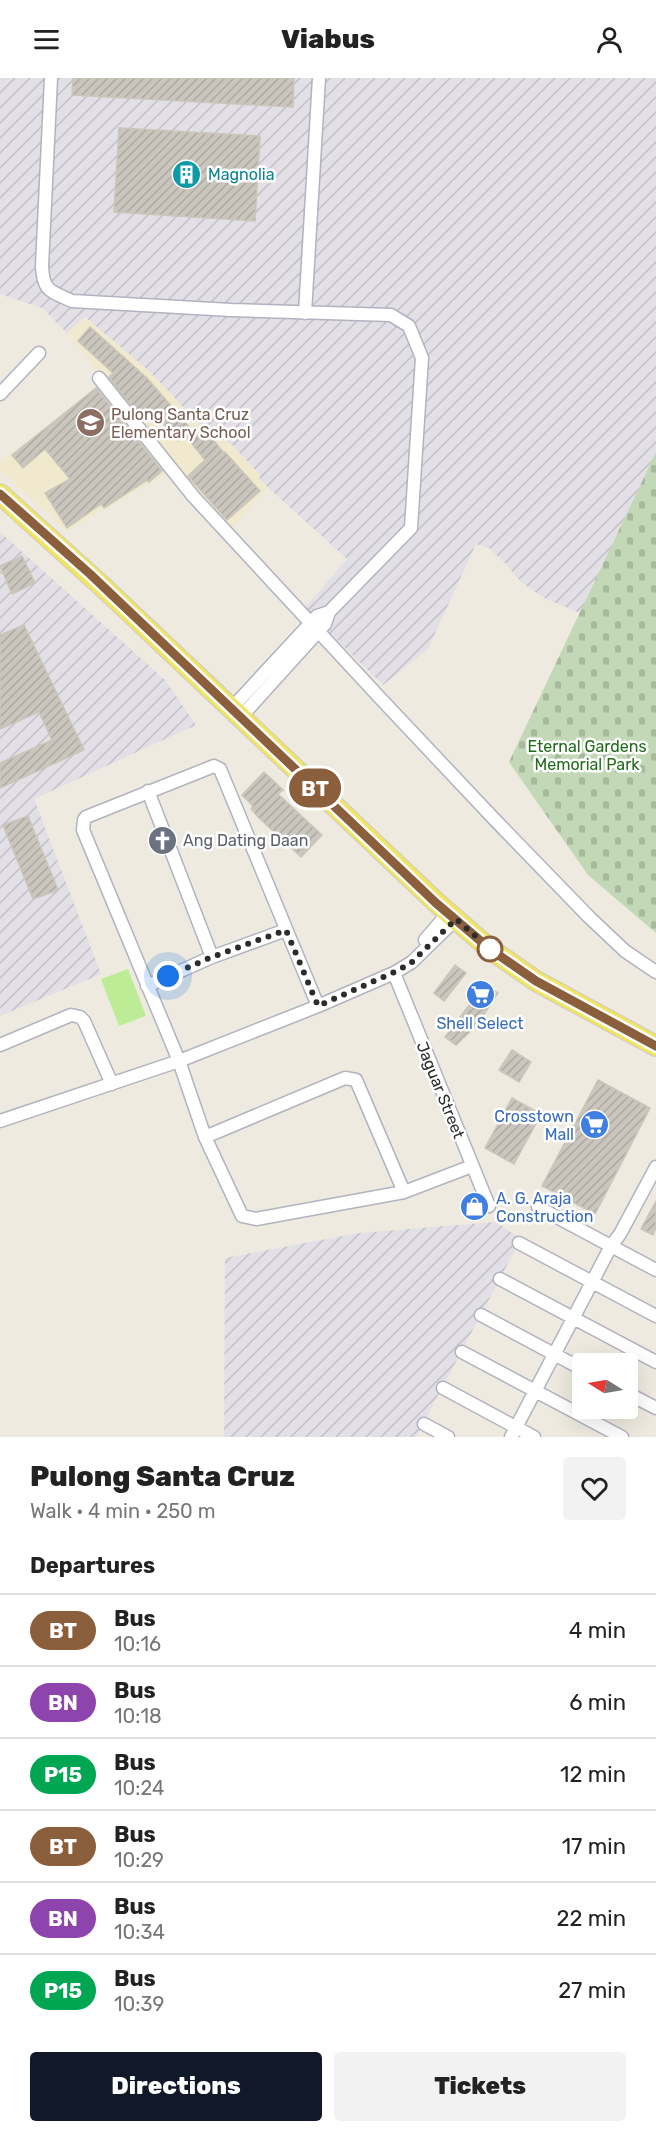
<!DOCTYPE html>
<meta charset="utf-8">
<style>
body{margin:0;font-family:Rubik,sans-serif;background:#f2f2f2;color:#222;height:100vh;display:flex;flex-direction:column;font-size:22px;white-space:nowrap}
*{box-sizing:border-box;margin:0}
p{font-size:20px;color:#767676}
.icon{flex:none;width:33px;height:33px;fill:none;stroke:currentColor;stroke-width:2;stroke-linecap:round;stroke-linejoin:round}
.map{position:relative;height:1359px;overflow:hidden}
.drawer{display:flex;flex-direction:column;background:#fff;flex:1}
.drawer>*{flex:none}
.badge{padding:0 12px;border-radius:20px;font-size:21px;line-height:39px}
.needle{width:39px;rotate:281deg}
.buttons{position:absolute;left:572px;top:1275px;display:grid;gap:12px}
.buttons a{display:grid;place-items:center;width:66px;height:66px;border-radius:6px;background:#fff;box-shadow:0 6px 24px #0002;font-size:30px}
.you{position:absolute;width:30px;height:30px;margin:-15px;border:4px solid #fff;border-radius:50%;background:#1a73e8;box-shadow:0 0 0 9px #1a73e833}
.map>.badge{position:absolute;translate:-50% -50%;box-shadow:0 0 0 3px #fff}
h2{padding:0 30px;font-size:22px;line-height:54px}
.round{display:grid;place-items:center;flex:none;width:63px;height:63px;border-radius:6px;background:#f2f2f2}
.overview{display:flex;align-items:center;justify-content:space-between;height:102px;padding:0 30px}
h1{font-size:28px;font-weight:800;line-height:45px}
.action{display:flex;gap:12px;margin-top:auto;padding:12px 30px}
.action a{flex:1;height:69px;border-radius:6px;background:#111827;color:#fff;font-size:24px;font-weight:800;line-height:69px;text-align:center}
.action a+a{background:#f2f2f2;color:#222}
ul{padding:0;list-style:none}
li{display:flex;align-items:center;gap:18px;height:72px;padding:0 30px;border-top:2px solid #e0e0e0}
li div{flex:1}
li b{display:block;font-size:22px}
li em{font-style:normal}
li .badge{min-width:66px;font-weight:700;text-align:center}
header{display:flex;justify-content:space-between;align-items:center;height:78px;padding:0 30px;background:#fff;font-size:27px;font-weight:800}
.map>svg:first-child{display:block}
.industrial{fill:url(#industrial-furrows)}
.education{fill:#f0e9ce}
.cemetery{fill:url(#cemetery-stones)}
.pitch{fill:#bdec97}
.building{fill:url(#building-hatch);stroke:#cac6b8;stroke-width:1.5}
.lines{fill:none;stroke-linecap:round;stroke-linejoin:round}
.minor-casing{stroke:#b2b3c0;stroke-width:15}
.primary-casing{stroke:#ccc;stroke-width:22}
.minor{stroke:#fff;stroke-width:12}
.primary{stroke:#f3e45f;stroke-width:20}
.line-casing{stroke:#fff;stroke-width:14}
.line{stroke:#8b5e3c;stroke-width:9}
.walk{stroke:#2c2c2c;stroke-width:6;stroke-dasharray:0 10.8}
.stop-dot{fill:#fff;stroke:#8b5e3c;stroke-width:3}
.labels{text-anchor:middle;stroke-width:5;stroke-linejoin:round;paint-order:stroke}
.culture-label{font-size:16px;fill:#0d838f;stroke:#fff;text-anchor:start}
.education-label{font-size:16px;fill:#785e54;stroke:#fff;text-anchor:start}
.park-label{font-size:16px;fill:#206c1a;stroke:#fff}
.worship-label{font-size:16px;fill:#5b616d;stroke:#fff;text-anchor:start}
.shop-label{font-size:16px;fill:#366cbe;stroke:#fff}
.street-label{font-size:16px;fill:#2c2c2c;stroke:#fff}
</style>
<header><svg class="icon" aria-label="menu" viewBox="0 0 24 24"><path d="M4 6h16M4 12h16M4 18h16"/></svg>Viabus<svg class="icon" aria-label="person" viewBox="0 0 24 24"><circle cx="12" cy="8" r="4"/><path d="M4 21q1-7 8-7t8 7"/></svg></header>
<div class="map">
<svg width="656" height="1359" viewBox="0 0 656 1359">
<defs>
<pattern id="industrial-furrows" width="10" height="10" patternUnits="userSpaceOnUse" patternTransform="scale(1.5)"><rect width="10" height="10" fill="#e2dfe7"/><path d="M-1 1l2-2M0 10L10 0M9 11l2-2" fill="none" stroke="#c2c0c6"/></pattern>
<pattern id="cemetery-stones" width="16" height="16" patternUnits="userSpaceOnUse" patternTransform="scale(1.5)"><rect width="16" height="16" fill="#c2d8b6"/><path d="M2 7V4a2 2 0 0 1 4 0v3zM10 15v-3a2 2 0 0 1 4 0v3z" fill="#a7ba9d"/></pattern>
<pattern id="building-hatch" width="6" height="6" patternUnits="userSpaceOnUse" patternTransform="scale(1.5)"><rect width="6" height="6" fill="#cac6be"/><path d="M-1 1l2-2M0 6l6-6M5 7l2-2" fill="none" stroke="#aeaaa3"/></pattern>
</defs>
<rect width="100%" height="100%" fill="#eeeadf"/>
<!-- industrial -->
<path class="industrial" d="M0,0H656V374L580,535L544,520L521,504L505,485L489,470L476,466L428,571L383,607L305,530L347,481L259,401L260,397L232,367L204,351L149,293L85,239L67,255L42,230L0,216Z
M0,454L165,602L196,647L34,721L101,896L0,938Z
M496,1144L521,1161L416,1359H224L225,1180L359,1155Z"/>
<!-- education -->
<path class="education" d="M85,239L149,293L204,351L232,367L260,397L259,401L268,409L229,454L169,383L67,255Z
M99,307L169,394L67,453L0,392V384Z"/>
<!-- cemetery -->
<path class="cemetery" d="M656,374V855L588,797L509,684Z"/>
<!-- pitch -->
<path class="pitch" d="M128,891L146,938L119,948L101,901Z"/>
<!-- building -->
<path class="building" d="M73,0H294L293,29L72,17Z
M119,50L260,58L255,143L114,134Z
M90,249L147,300L198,359L206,353L224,375L225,374L260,413L227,442L188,398L205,382L185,357L178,363L154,335L153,337L148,331L140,339L109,299L113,295L78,263Z
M96,310L162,393L149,404L147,402L104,430L101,426L67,450L45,415L70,401L45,371L23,390L12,377Z
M22,478L35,505L12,516L0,488Z
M24,547L84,672L0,710V685L52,662L39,634L0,651V557Z
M264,694L283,712L278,716L322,757L301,779L259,740L251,731L253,728L242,717Z
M28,738L58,812L33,821L3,747Z
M455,887L466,895L444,923L434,915Z
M485,906L498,915L477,947L456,967L445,959Z
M512,972L531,984L519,1004L499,992Z
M598,1002L650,1030L595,1136L542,1108Z
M512,1020L541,1036L514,1086L485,1070Z
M656,1123V1150L653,1157L641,1151Z"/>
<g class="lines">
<defs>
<path id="minor" d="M51,0L42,188C43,213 50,213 72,223L231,232L391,237L409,248L422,280L411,450L329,534L317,538L231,631
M305,235L319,0
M99,300L193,418L381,621L495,742L589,839L625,873L656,894
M0,316L39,275
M240,640L325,546L329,534
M148,713L212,879
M425,862L448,835
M394,895L489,1128
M147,908L212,879L286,852
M318,928L220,691L214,688L86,739L84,742L83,752L179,983L205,1059L242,1138L256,1141L404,1114L472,1088
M0,967L71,937L80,939L84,943L112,1006
M0,1043L179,983L318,928L394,895L412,884L456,841
M205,1059L345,1000L356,1002L404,1114
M538,1129L656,1192
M519,1165L656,1238
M500,1201L656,1284
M481,1237L582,1291
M462,1274L622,1359
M443,1310L534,1359
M627,1315L656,1330
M424,1346L448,1359
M511,1359L611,1168L620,1156L656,1089"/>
<path id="primary" d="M0,416L103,509L437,825L490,871L536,903L656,968"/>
</defs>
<!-- minor casing -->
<use href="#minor" class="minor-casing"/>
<!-- primary casing -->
<use href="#primary" class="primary-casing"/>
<!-- minor -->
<use href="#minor" class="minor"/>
<!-- primary -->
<use href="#primary" class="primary"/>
</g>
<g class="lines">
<defs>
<path id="line" d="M0,416L90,496L436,825L490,871L536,903L656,968"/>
</defs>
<!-- line casing -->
<use href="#line" class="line-casing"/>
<!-- line -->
<use href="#line" class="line"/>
<!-- walk -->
<path class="walk" d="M168,898L212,879L286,852L318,928L399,892L412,884L456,841L490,871"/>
</g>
<!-- icons -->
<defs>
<symbol id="building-disc" viewBox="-11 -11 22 22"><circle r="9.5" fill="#0f9aa8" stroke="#fff"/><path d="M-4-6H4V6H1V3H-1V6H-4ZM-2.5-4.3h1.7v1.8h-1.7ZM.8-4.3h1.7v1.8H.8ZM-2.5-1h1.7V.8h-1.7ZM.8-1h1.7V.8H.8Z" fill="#fff"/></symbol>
<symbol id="school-disc" viewBox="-11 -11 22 22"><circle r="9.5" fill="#8d6e63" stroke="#fff"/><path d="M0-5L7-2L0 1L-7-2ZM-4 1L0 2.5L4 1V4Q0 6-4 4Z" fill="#fff"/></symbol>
<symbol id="church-disc" viewBox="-11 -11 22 22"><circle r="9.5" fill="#6b7280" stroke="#fff"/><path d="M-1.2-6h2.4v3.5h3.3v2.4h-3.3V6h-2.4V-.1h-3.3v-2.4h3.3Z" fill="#fff"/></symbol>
<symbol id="supermarket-disc" viewBox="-11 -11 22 22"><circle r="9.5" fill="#3f7fe0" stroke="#fff"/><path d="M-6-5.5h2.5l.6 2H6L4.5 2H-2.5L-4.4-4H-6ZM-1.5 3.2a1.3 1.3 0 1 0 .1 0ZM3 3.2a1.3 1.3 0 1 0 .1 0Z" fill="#fff"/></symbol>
<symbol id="shop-disc" viewBox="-11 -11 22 22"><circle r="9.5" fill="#3f7fe0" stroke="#fff"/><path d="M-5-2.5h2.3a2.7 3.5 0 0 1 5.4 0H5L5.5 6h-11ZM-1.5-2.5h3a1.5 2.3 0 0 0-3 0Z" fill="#fff"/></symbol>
</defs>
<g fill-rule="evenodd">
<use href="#building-disc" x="170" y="80" width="33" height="33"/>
<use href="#school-disc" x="74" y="328" width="33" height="33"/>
<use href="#church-disc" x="146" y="746" width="33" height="33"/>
<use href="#supermarket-disc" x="464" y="900" width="33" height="33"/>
<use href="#supermarket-disc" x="578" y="1030" width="33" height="33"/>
<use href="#shop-disc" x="458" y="1112" width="33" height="33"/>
</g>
<!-- markers -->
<circle class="stop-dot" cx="490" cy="871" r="12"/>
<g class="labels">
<!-- culture labels -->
<g class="culture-label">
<text x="208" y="102">Magnolia</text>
</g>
<!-- education labels -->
<g class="education-label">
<text x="111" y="342">Pulong Santa Cruz<tspan x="111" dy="18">Elementary School</tspan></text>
</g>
<!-- park labels -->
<g class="park-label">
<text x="587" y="674">Eternal Gardens<tspan x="587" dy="18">Memorial Park</tspan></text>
</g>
<!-- worship labels -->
<g class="worship-label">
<text x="183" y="768">Ang Dating Daan</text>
</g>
<!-- shop labels -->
<g class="shop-label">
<text x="480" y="951">Shell Select</text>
<text x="574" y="1044" text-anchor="end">Crosstown<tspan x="574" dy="18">Mall</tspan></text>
<text x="496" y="1126" text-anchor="start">A. G. Araja<tspan x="496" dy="18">Construction</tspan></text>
</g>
<!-- street labels -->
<g class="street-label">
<text transform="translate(441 1012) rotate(68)" y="6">Jaguar Street</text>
</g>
</g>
</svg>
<div class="buttons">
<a><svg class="needle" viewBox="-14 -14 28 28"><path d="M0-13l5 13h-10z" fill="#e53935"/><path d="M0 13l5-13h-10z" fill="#767676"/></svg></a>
</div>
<div class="you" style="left:168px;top:898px"></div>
<b class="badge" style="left:315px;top:710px;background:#8b5e3c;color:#fff">BT</b>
</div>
<section class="drawer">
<div class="overview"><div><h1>Pulong Santa Cruz</h1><p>Walk · 4 min · 250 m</p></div><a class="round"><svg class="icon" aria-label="heart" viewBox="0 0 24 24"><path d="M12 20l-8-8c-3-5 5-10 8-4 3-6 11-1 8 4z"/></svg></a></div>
<h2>Departures</h2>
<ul>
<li><span class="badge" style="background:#8b5e3c;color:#fff">BT</span><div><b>Bus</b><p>10:16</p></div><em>4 min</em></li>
<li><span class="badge" style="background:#8e44ad;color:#fff">BN</span><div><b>Bus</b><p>10:18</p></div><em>6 min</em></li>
<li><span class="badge" style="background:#00a651;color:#fff">P15</span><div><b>Bus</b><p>10:24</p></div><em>12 min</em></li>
<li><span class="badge" style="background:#8b5e3c;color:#fff">BT</span><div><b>Bus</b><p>10:29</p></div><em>17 min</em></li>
<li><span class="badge" style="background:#8e44ad;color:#fff">BN</span><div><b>Bus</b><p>10:34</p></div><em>22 min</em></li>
<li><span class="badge" style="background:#00a651;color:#fff">P15</span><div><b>Bus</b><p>10:39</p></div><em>27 min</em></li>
</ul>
<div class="action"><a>Directions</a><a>Tickets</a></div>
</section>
